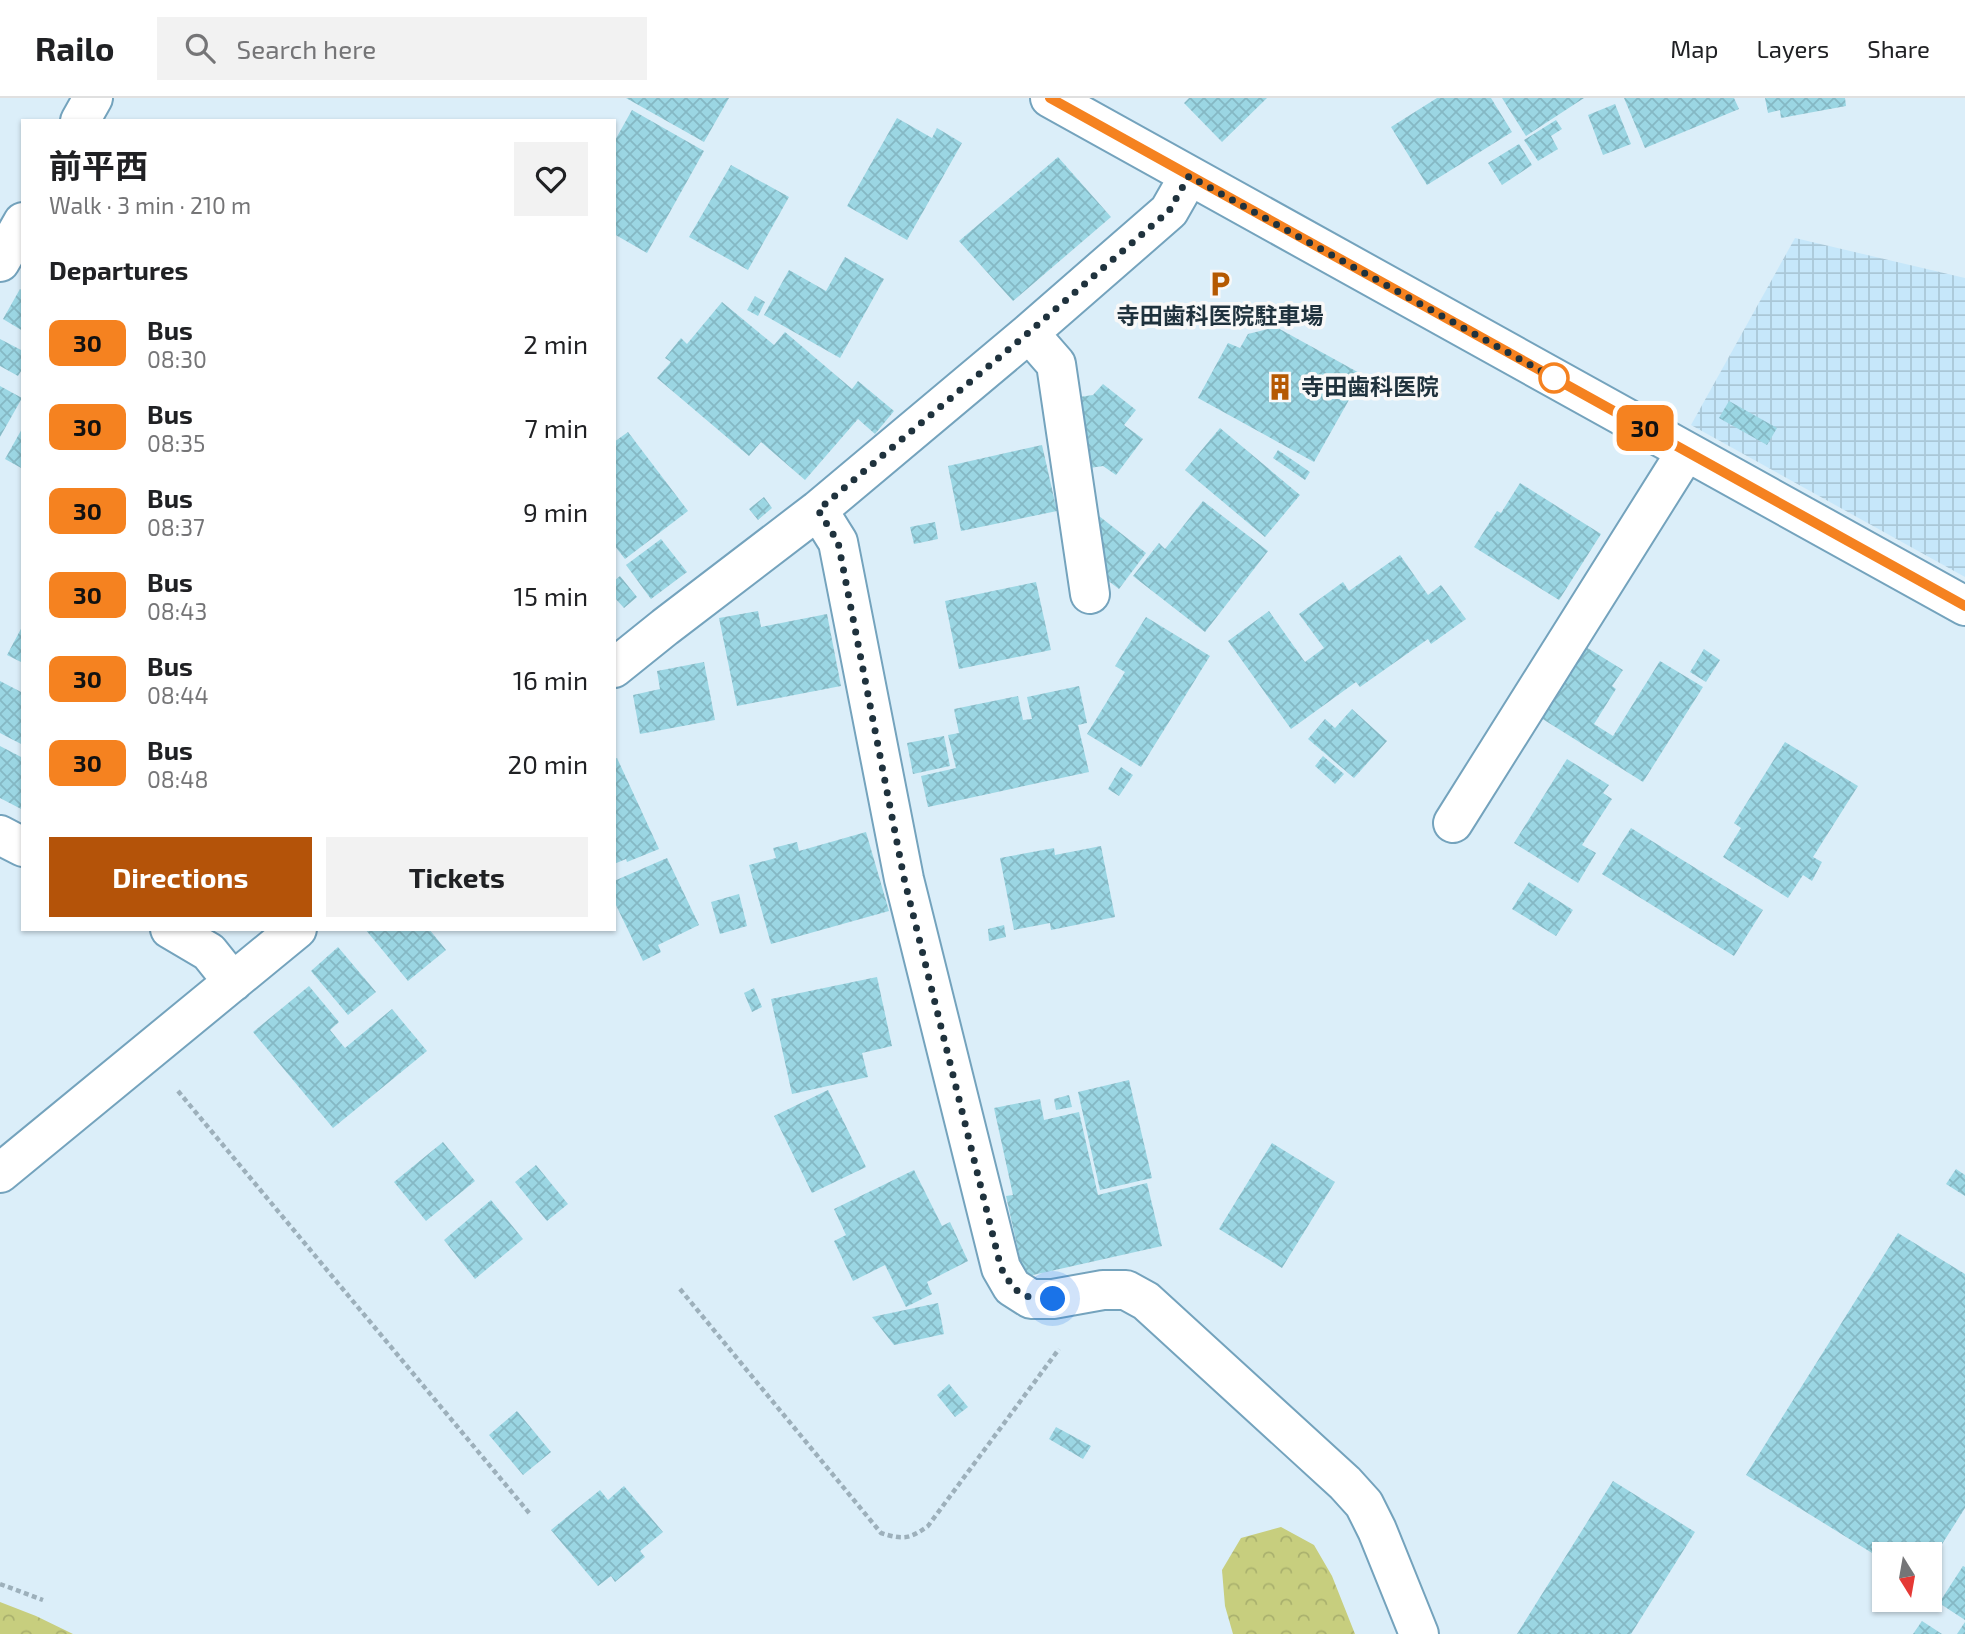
<!DOCTYPE html>
<meta charset="utf-8">
<style>
body{margin:0;font-family:"Exo 2","Noto Sans JP",sans-serif;background:#f2f2f2;color:#202124;height:100vh;display:flex;flex-direction:column;font-size:26px;white-space:nowrap}
*{box-sizing:border-box;margin:0}
p{font-size:23px;color:#757577}
.icon{flex:none;width:38px;height:38px;fill:none;stroke:currentColor;stroke-width:2;stroke-linecap:round;stroke-linejoin:round}
.map{position:relative;flex:1;overflow:hidden}
.side{position:absolute;left:21px;top:21px;width:595px;height:812px;display:flex;flex-direction:column;background:#fff;border-radius:0px;box-shadow:0 2px 5px #0004}
.side>*{flex:none}
.badge{padding:0 14px;border-radius:10px;font-size:24px;line-height:46px}
.needle{width:46px;rotate:169deg}
.controls{position:absolute;left:1872px;top:1444px;display:grid;gap:14px}
.controls a{display:grid;place-items:center;width:70px;height:70px;border-radius:0px;background:#fff;box-shadow:0 2px 5px #0004;font-size:35px}
.you{position:absolute;width:35px;height:35px;margin:-18px;border:5px solid #fff;border-radius:50%;background:#1a73e8;box-shadow:0 0 0 10px #1a73e833}
.map>.badge{position:absolute;translate:-50% -50%;box-shadow:0 0 0 4px #fff}
h2{padding:0 28px;font-size:26px;line-height:63px}
.round{display:grid;place-items:center;flex:none;width:74px;height:74px;border-radius:0px;background:#f2f2f2}
.headline{display:flex;align-items:center;justify-content:space-between;height:119px;padding:0 28px}
h1{font-size:33px;font-weight:700;line-height:52px}
.action{display:flex;gap:14px;margin-top:auto;padding:14px 28px}
.action a{flex:1;height:80px;border-radius:0px;background:#b45309;color:#fff;font-size:28px;font-weight:700;line-height:80px;text-align:center}
.action a+a{background:#f2f2f2;color:#202124}
ul{padding:0;list-style:none}
li{display:flex;align-items:center;gap:21px;height:84px;padding:0 28px}
li div{flex:1}
li b{display:block;font-size:26px}
li em{font-style:normal}
li .badge{min-width:77px;font-weight:700;text-align:center}
header{display:flex;align-items:center;gap:42px;box-sizing:border-box;height:98px;padding:0 35px;background:#fff;border-bottom:2px solid #e0e0e0}
header strong{font-size:33px}
nav{display:flex;gap:38px;margin-inline-start:auto;font-size:24px}
.search{width:490px;height:63px;background:#f2f2f2;display:flex;align-items:center;gap:18px;box-sizing:border-box;padding:0 24px;border-radius:0px;color:#757577;font-size:26px}
.map>svg:first-child{display:block}
.industrial{fill:url(#industrial-grid)}
.forest{fill:url(#forest-crowns)}
.building{fill:url(#building-cross-hatch)}
.lines{fill:none;stroke-linecap:round;stroke-linejoin:round}
.minor-casing{stroke:#74a3bd;stroke-width:42}
.major-casing{stroke:#74a3bd;stroke-width:42}
.path{stroke:#9db0bb;stroke-width:4.5;stroke-dasharray:5 3.5;stroke-linecap:butt}
.minor{stroke:#fff;stroke-width:38}
.major{stroke:#fff;stroke-width:38}
.line-casing{stroke:#fff;stroke-width:16}
.line{stroke:#f58220;stroke-width:10}
.walk{stroke:#1f323d;stroke-width:7;stroke-dasharray:0 12.6}
.stop-dot{fill:#fff;stroke:#f58220;stroke-width:3.5}
.labels{text-anchor:middle;stroke-width:7;stroke-linejoin:round;paint-order:stroke}
.poi-label{font-size:23px;font-weight:bold;fill:#1f323d;stroke:#f8f8f8}
</style>
<header>
<strong>Railo</strong>
<div class="search"><svg class="icon" aria-label="search" viewBox="0 0 24 24"><circle cx="10" cy="10" r="6"/><path d="M15 15l6 6"/></svg>Search here</div>
<nav><a>Map</a><a>Layers</a><a>Share</a></nav>
</header>
<div class="map">
<svg width="1965" height="1536" viewBox="0 0 1965 1536">
<defs>
<pattern id="industrial-grid" width="8" height="8" patternUnits="userSpaceOnUse" patternTransform="scale(1.75)"><rect width="8" height="8" fill="#c6e7fa"/><path d="M0 4h8M4 0v8" fill="none" stroke="#aac7d7"/></pattern>
<pattern id="forest-crowns" width="20" height="18" patternUnits="userSpaceOnUse" patternTransform="scale(1.75)"><rect width="20" height="18" fill="#c7ce7e"/><path d="M2 6a3 3 0 1 1 6 0M12 15a3 3 0 1 1 6 0" fill="none" stroke="#aab16e"/></pattern>
<pattern id="building-cross-hatch" width="8" height="8" patternUnits="userSpaceOnUse" patternTransform="scale(1.75)"><rect width="8" height="8" fill="#9bd6e3"/><path d="M0 0l8 8M0 8l8-8" fill="none" stroke="#85b8c4"/></pattern>
</defs>
<rect width="100%" height="100%" fill="#dbeef9"/>
<!-- industrial -->
<path class="industrial" d="M1795,140L1965,180V479L1691,327Z"/>
<!-- forest -->
<path class="forest" d="M1281,1429L1314,1447L1332,1478L1355,1536H1233L1225,1508L1222,1472L1241,1440Z
M0,1504L36,1518L73,1536H0Z"/>
<!-- building -->
<path class="building" d="M626,0H729L704,44Z
M1189,0H1267L1222,44L1184,5Z
M1437,0H1491L1512,34L1427,87L1391,29Z
M1502,0H1584L1526,38Z
M1624,0H1734L1739,11L1645,50Z
M1765,0H1845L1846,8L1781,20L1780,12L1768,15Z
M1615,6L1631,46L1603,57L1588,17Z
M632,12L704,53L647,155L614,136V44Z
M897,20L932,40L937,30L962,45L907,142L847,108Z
M1556,22L1562,31L1551,38L1558,51L1538,63L1524,42Z
M1519,46L1532,67L1502,87L1488,65Z
M1058,59L1111,119L1013,203L959,143Z
M731,67L789,99L748,172L689,139Z
M845,159L884,181L840,260L764,217L789,172L826,193Z
M20,191L23,193V233L3,221Z
M755,198L765,204L758,218L747,212Z
M722,204L774,247L785,234L852,291L858,283L894,313L875,336L858,321L805,382L761,344L749,358L657,280L671,264L665,260L681,240L687,246Z
M1276,229L1363,277L1314,364L1198,300L1228,245L1240,250L1248,236Z
M0,241L23,253V270L18,278L0,268Z
M1103,286L1136,312L1124,327L1143,341L1116,377L1103,368L1083,371L1072,300L1093,297Z
M0,288L22,300L0,339Z
M1729,303L1777,330L1767,347L1719,320Z
M23,329V371L5,361Z
M1220,330L1300,397L1265,439L1185,372Z
M628,334L688,413L625,461L614,447V344Z
M1042,347L1057,413L961,433L948,368Z
M1278,352L1310,374L1305,382L1273,360Z
M1520,385L1601,436L1559,502L1474,449L1497,413L1501,415Z
M764,399L772,410L758,422L749,411Z
M1203,403L1268,453L1205,534L1133,478L1159,445L1165,451Z
M1099,418L1146,455L1119,491L1094,472Z
M935,424L938,441L914,446L910,429Z
M661,441L687,474L651,501L626,467Z
M1400,457L1428,497L1441,487L1466,521L1431,546L1428,541L1360,589L1356,584L1291,631L1228,543L1269,513L1305,564L1324,550L1299,516L1343,484L1349,493Z
M620,478L637,499L624,510L614,499V483Z
M1036,484L1051,552L959,571L945,503Z
M758,513L761,529L827,516L841,588L737,608L719,520Z
M1146,519L1210,558L1141,669L1087,636L1125,574L1115,568Z
M23,527V565L7,557Z
M1586,549L1623,572L1612,588L1616,591L1594,626L1613,638L1660,563L1703,589L1643,684L1541,620Z
M1704,551L1720,562L1706,584L1690,574Z
M704,564L715,622L640,636L633,597L660,591L657,573Z
M0,583L23,595V647L0,635Z
M1079,588L1087,625L1078,627L1089,674L928,709L921,678L956,670L948,637L959,635L954,611L1018,598L1023,622L1032,621L1027,599Z
M1352,611L1387,643L1354,680L1308,641L1325,621L1335,630Z
M944,638L950,668L913,676L907,645Z
M1785,644L1858,688L1813,759L1822,764L1812,783L1803,777L1788,800L1723,759L1741,730L1734,725Z
M0,648L23,660V712L0,700Z
M1323,658L1344,676L1335,686L1315,668Z
M617,660L659,751L627,764L626,761L614,766V661Z
M1567,661L1609,687L1603,695L1612,701L1582,747L1596,755L1578,785L1514,745Z
M1121,669L1133,677L1119,698L1108,691Z
M1631,730L1763,812L1734,858L1602,776Z
M866,734L889,813L771,846L749,767L776,760L773,750L797,744L799,753Z
M1101,748L1115,819L1051,832L1050,825L1014,832L1000,760L1054,750L1055,757Z
M667,760L699,827L658,847L661,854L643,863L614,803V783Z
M1529,784L1573,812L1556,838L1512,811Z
M739,796L747,828L720,836L711,804Z
M1004,827L1006,839L989,843L988,831Z
M365,831H429L446,852L408,883Z
M338,849L376,894L348,917L311,873Z
M877,879L892,948L862,955L868,979L792,996L771,901Z
M309,888L339,924L330,932L345,950L392,911L427,953L333,1030L253,934Z
M754,890L762,909L752,914L744,895Z
M1129,982L1152,1080L1100,1092L1078,994Z
M828,992L866,1069L812,1095L774,1018Z
M1069,997L1072,1009L1056,1012L1054,1001Z
M1040,1001L1044,1022L1079,1014L1098,1097L1147,1085L1162,1148L1024,1179L1006,1098L1013,1097L994,1010Z
M443,1044L475,1083L426,1123L394,1084Z
M1272,1045L1335,1084L1282,1170L1219,1131Z
M536,1067L568,1106L547,1123L515,1084Z
M1956,1071L1965,1077V1098L1946,1086Z
M914,1072L942,1128L950,1124L968,1163L927,1184L932,1196L906,1209L885,1167L853,1183L834,1143L846,1137L834,1111Z
M491,1102L523,1141L475,1181L444,1142Z
M1898,1135L1965,1176V1410L1930,1465V1456H1885V1463L1746,1377Z
M938,1205L944,1236L894,1247L872,1219Z
M949,1286L968,1309L955,1319L937,1297Z
M517,1313L551,1354L523,1377L489,1337Z
M1056,1329L1091,1348L1083,1361L1049,1341Z
M1613,1383L1695,1434L1631,1536H1517Z
M624,1388L663,1434L640,1453L645,1459L615,1484L611,1478L598,1488L551,1432L600,1392L608,1402Z
M1963,1468L1965,1469V1522L1939,1505Z
M1922,1523L1942,1536H1913Z
M1965,1524V1536H1957Z"/>
<g class="lines">
<defs>
<path id="minor" d="M80,23L93,0
M0,164L23,124
M1029,235L1056,266L1090,496
M818,412L838,444L904,781L1001,1170L1012,1189L1031,1201H1053L1103,1192H1126L1146,1203L1345,1385L1364,1406L1377,1432L1419,1536
M614,570L665,529L818,412L1029,235L1169,113L1189,78
M1453,725L1686,354
M0,737L23,749
M170,831L209,854L233,884
M0,1075L297,831"/>
<path id="major" d="M1050,0L1965,508"/>
</defs>
<!-- minor casing -->
<use href="#minor" class="minor-casing"/>
<!-- major casing -->
<use href="#major" class="major-casing"/>
<!-- path -->
<path class="path" d="M178,993L530,1416
M680,1191L881,1435C903,1442 910,1441 928,1428L1059,1251
M0,1486L43,1502"/>
<!-- minor -->
<use href="#minor" class="minor"/>
<!-- major -->
<use href="#major" class="major"/>
</g>
<g class="lines">
<defs>
<path id="line" d="M1050,0L1965,508"/>
</defs>
<!-- line casing -->
<use href="#line" class="line-casing"/>
<!-- line -->
<use href="#line" class="line"/>
<!-- walk -->
<path class="walk" d="M1053,1201C1023,1201 1016,1197 1001,1170L904,780L838,444L818,412L1028,235L1169,113L1189,78L1554,280"/>
</g>
<!-- icons -->
<defs>
<symbol id="parking-bare" viewBox="-9 -9 18 18"><path d="M-3.5-5.5H1a3.5 3.5 0 0 1 0 7H-1V5.5H-3.5ZM-1-3.4V-.6H.8a1.4 1.4 0 0 0 0-2.8Z" fill="#b55901" stroke="#f8f8f8" stroke-width="2.5" paint-order="stroke"/></symbol>
<symbol id="building-bare" viewBox="-9 -9 18 18"><path d="M-4-6H4V6H1V3H-1V6H-4ZM-2.5-4.3h1.7v1.8h-1.7ZM.8-4.3h1.7v1.8H.8ZM-2.5-1h1.7V.8h-1.7ZM.8-1h1.7V.8H.8Z" fill="#b55901" stroke="#f8f8f8" stroke-width="2.5" paint-order="stroke"/></symbol>
</defs>
<g fill-rule="evenodd">
<use href="#parking-bare" x="1201" y="167" width="38" height="38"/>
<use href="#building-bare" x="1261" y="270" width="38" height="38"/>
</g>
<!-- markers -->
<circle class="stop-dot" cx="1554" cy="280" r="14"/>
<g class="labels">
<!-- poi labels -->
<g class="poi-label">
<text x="1220" y="226">寺田歯科医院駐車場</text>
<text x="1301" y="297" text-anchor="start">寺田歯科医院</text>
</g>
</g>
</svg>
<div class="controls">
<a><svg class="needle" viewBox="-14 -14 28 28"><path d="M0-13l5 13h-10z" fill="#e53935"/><path d="M0 13l5-13h-10z" fill="#757577"/></svg></a>
</div>
<div class="you" style="left:1053px;top:1201px"></div>
<b class="badge" style="left:1645px;top:330px;background:#f58220;color:#111">30</b>
<section class="side">
<div class="headline"><div><h1>前平西</h1><p>Walk · 3 min · 210 m</p></div><a class="round"><svg class="icon" aria-label="heart" viewBox="0 0 24 24"><path d="M12 20l-8-8c-3-5 5-10 8-4 3-6 11-1 8 4z"/></svg></a></div>
<h2>Departures</h2>
<ul>
<li><span class="badge" style="background:#f58220;color:#111">30</span><div><b>Bus</b><p>08:30</p></div><em>2 min</em></li>
<li><span class="badge" style="background:#f58220;color:#111">30</span><div><b>Bus</b><p>08:35</p></div><em>7 min</em></li>
<li><span class="badge" style="background:#f58220;color:#111">30</span><div><b>Bus</b><p>08:37</p></div><em>9 min</em></li>
<li><span class="badge" style="background:#f58220;color:#111">30</span><div><b>Bus</b><p>08:43</p></div><em>15 min</em></li>
<li><span class="badge" style="background:#f58220;color:#111">30</span><div><b>Bus</b><p>08:44</p></div><em>16 min</em></li>
<li><span class="badge" style="background:#f58220;color:#111">30</span><div><b>Bus</b><p>08:48</p></div><em>20 min</em></li>
</ul>
<div class="action"><a>Directions</a><a>Tickets</a></div>
</section>
</div>
